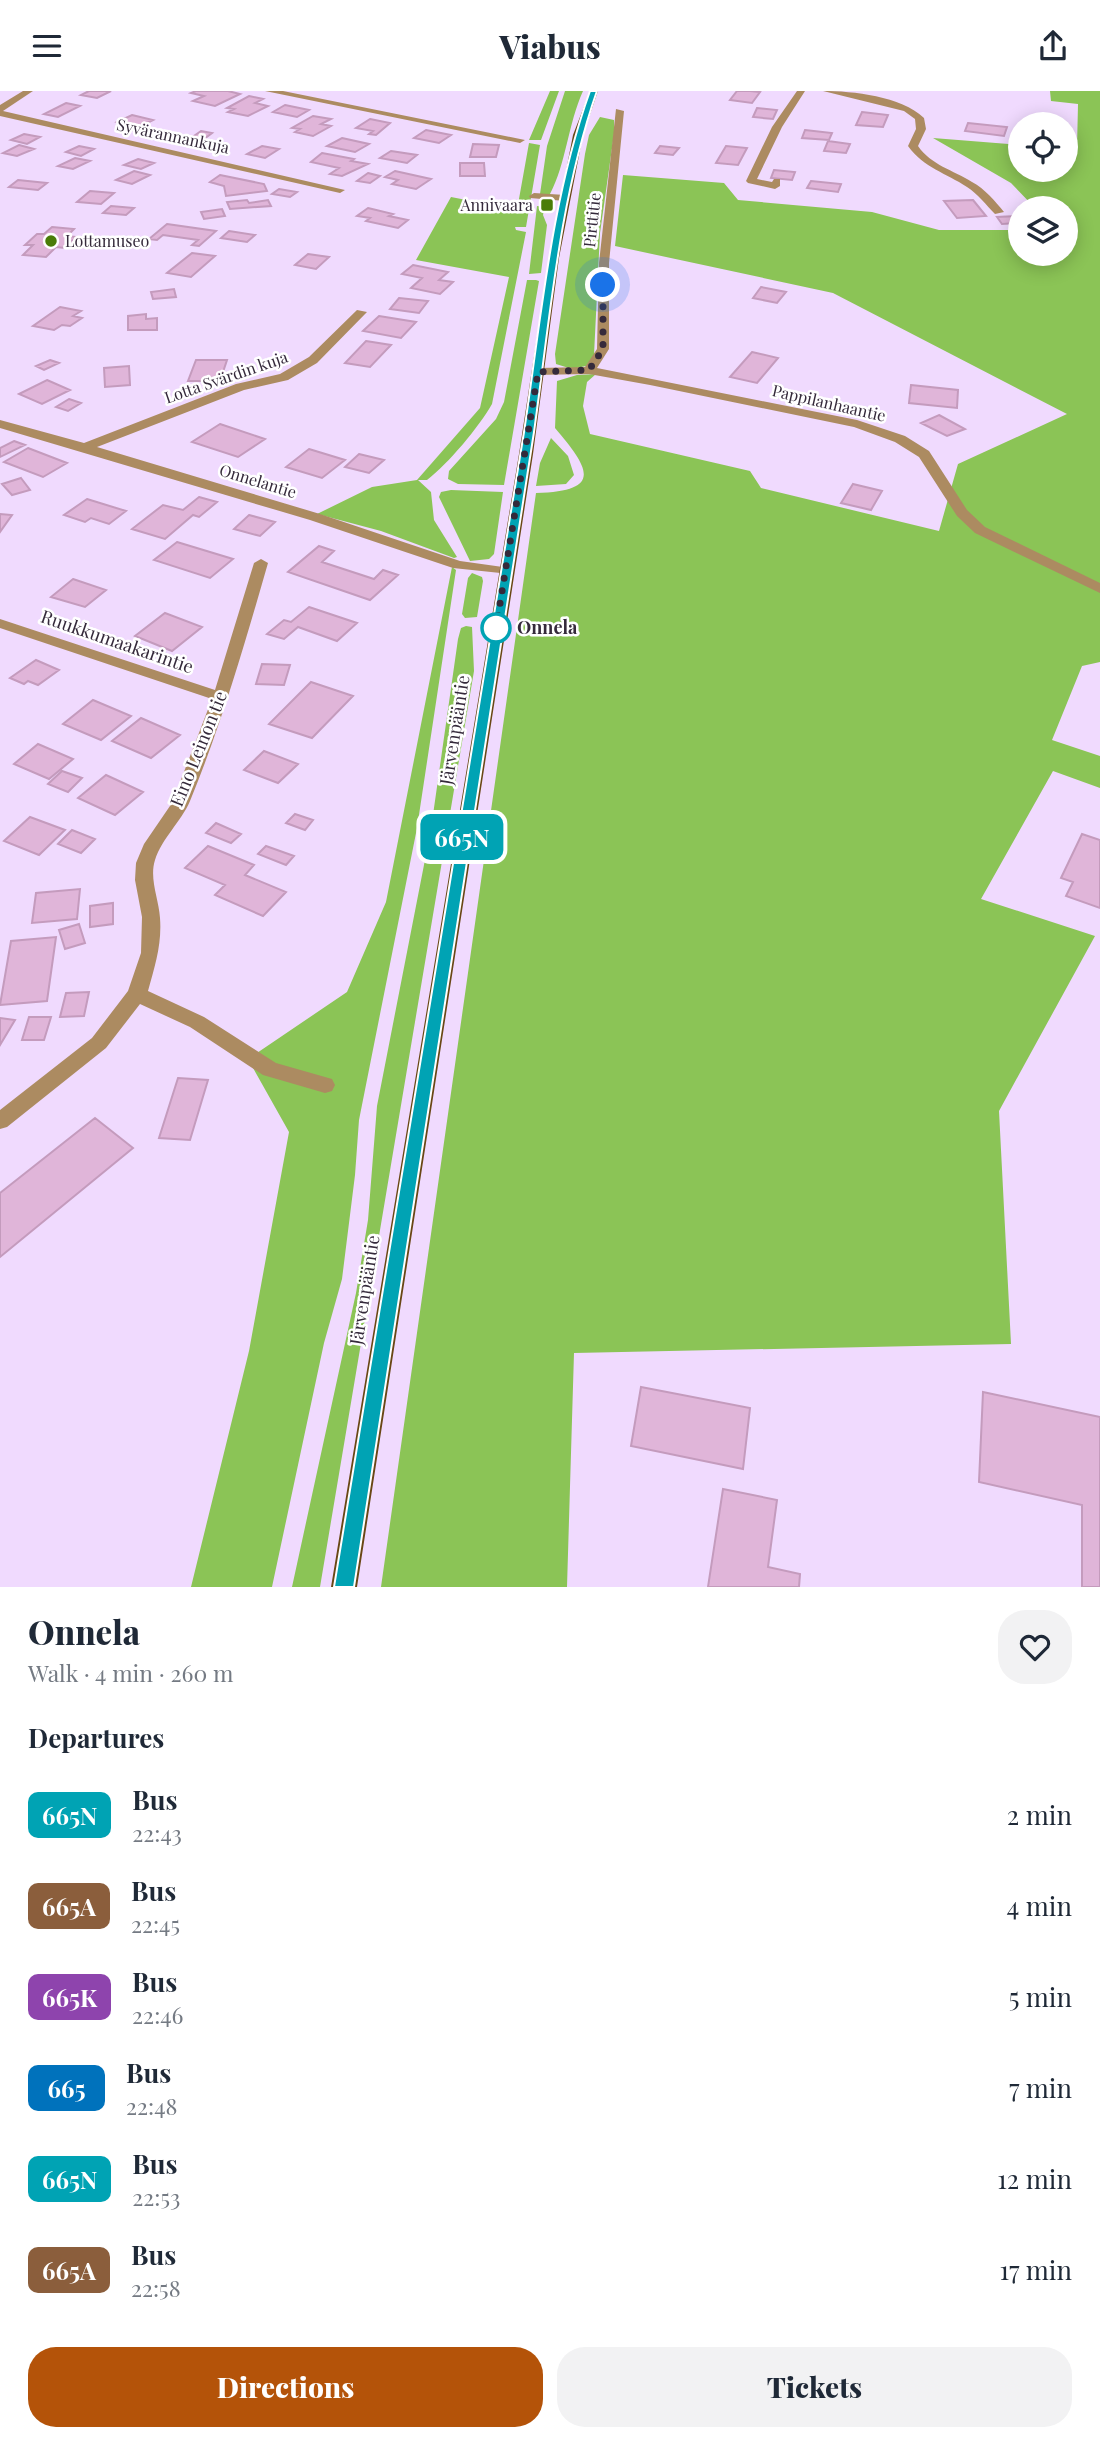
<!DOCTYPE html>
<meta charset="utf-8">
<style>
body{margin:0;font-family:"Playfair Display",serif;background:#f2f2f3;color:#1f2937;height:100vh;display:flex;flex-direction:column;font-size:26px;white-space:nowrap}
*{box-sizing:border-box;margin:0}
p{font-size:23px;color:#747a83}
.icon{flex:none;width:38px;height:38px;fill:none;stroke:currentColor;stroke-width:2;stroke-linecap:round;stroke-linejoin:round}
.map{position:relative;height:1496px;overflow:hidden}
.side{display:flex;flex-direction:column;background:#fff;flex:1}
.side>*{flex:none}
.badge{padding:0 14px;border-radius:10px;font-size:24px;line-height:46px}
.fabs{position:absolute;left:1008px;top:21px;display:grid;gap:14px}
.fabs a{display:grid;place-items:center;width:70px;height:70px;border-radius:50%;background:#fff;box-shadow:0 4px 18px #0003;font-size:35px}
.you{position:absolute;width:35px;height:35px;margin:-18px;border:5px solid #fff;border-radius:50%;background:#1a73e8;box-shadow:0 0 0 10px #1a73e833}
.map>.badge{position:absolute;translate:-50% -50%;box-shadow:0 0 0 4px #fff}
h2{padding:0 28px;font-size:26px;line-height:63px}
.round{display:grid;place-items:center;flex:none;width:74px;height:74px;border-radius:28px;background:#f2f2f3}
.head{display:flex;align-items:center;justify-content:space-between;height:119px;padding:0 28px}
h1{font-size:33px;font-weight:800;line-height:52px}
.primary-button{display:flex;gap:14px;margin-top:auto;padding:14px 28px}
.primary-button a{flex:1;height:80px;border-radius:28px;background:#b45309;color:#fff;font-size:28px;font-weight:800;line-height:80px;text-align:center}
.primary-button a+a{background:#f2f2f3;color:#1f2937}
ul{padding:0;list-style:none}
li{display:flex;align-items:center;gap:21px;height:91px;padding:0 28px}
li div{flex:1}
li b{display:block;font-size:26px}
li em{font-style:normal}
li .badge{min-width:77px;font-weight:700;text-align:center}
header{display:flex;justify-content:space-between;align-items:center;height:91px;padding:0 28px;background:#fff;font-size:32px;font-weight:800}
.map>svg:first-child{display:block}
.green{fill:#8bc456}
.building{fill:#e0b5d9;stroke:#c49bbd;stroke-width:2}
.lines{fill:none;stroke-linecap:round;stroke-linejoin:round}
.minor{fill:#ac8b61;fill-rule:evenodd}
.major{fill:#694715;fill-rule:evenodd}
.line{fill:#00a3b4;stroke:#fff;stroke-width:2}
.walk{stroke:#352a3b;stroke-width:7;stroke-dasharray:0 12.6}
.poi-dot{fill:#4a7c08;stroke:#fff;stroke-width:2.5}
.stop-dot{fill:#fff;stroke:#00a3b4;stroke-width:3.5}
.labels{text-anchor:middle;stroke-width:5;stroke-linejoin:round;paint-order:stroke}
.far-street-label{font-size:16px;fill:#352a3b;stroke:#fff}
.far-poi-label{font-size:16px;fill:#352a3b;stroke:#fff;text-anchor:end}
.stop-label{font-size:18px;font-weight:bold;fill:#352a3b;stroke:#fff;text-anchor:start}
.street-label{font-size:18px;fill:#352a3b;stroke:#fff}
</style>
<header><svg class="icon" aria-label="menu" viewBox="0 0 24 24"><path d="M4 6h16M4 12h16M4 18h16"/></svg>Viabus<svg class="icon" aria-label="share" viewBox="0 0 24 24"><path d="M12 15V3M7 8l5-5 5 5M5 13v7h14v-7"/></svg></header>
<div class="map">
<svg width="1100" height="1496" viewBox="0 0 1100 1496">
<rect width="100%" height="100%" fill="#f0dafe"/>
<!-- green -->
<path class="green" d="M550,0H559L541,49H529Z
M565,0H583C568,33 566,73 550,103H540L547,55Z
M1050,0H1100V571L1082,575L1052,649L1100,665V697L1053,680L981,808L1095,845L999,1020L1011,1253L574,1262L567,1496H381L536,402C603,400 590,378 555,337L557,290L577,284L596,283L587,291L583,315L590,343L750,380L761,397L939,440L958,373L1067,323L833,202L615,155L623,84L724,92L738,109L872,121L939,139H1020V163H1066V117H1035L1011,92L933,47L1020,54V79H1066V57H1077L1078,13L1051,10Z
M600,26L614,29V43L600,142L594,264L586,275L572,278L556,273L555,263L585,63L589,44Z
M529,52L540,54L526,136H515L516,139L526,141L492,313C479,336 448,373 427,389H418L431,401L434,429L457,466L454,467L381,440L317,423L372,396L417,389L480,317L509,186L416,169L451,106L517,119Z
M537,115L545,116L543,124L547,134L541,182L529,183Z
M536,189L539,190L504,394L458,393L448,388L449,380L496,328L504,311L527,189Z
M551,347L568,365L574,384L566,393L536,395L540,372Z
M451,399L503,401L494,463L489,468L470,470L439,406L441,401Z
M452,476L456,479L417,737L359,1029L355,1084L342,1188L324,1252L272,1496H191L249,1260L289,1041L248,968L347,901L386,811Z
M472,482L482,486L483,490L477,526L465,527L462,523L468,487Z
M466,535L472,536L474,580L320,1496H292L356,1202L368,1129L377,1015L431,738L458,548L461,537Z"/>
<!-- building -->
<path class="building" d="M89,0H111L97,7L81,4Z
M196,0H228L240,3L215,15L193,10L204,5L191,2Z
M737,0H750L760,1L752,12L730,9Z
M249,5L263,8L255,12L268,15L248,25L228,21L234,18L227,17Z
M66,12L80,15L58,26L44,23Z
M285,14L309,19L297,26L273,21Z
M757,17L777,19L773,28L753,26Z
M862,21L888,24L883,36L856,34Z
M132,24L153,29L129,41L118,38L127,34L117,31Z
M313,25L331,28L321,33L331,35L313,45L295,41L300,38L292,37Z
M370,28L390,32L376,44L369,43L373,40L356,37Z
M968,32L1007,36L1004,45L965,40Z
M426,39L451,44L439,52L414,47Z
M805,39L832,42L829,49L802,47Z
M201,40L212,42L196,54L184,52Z
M24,43L40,46L27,53L11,49Z
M342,47L369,53L355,61L327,55Z
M828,50L850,53L846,62L824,60Z
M473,53L499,54L496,66H470Z
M19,54L34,58L17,65L3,62Z
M79,55L94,58L81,65L66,61Z
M262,55L279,58L265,67L247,63Z
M660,55L679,57L673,64L655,62Z
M726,55L747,57L738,74L716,72Z
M391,60L417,64L407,72L380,67Z
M322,62L354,68L351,70L368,73L342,85L330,83L339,77L311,71Z
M75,67L90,70L73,78L58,75Z
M138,68L154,72L141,78L124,74Z
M460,72H484L485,85H460Z
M774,79L795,81L792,89L771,87Z
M134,80L150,84L132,93L116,89Z
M395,80L431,88L416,98L392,93L398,89L385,86Z
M368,82L380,85L370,92L357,90Z
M220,84L264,93L267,100L226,105L224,95L210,91Z
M18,89L47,92L38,99L9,96Z
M811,90L841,93L838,101L807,97Z
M279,98L297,101L290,106L272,103Z
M90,100L114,102L101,113L77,111Z
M247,109L249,112L268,109L271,115L230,118L227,111Z
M973,109L986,125L957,127L944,110Z
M111,115L134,117L126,124L103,122Z
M368,117L393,123L389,125L408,129L398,137L366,130L370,127L357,125Z
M222,118L225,125L204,128L201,121Z
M1019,125L1020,132L1002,133L997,126Z
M167,133L216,140L199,155L192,154L198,149L163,144L157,149L149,148Z
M52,136L74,138L67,145L76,146L65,157L56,156L46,166L23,164L33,154H25L37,143H44Z
M229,140L255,144L247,151L221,147Z
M192,162L215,165L191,186L167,182Z
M308,163L329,166L316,178L295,174Z
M413,174L448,181L439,189L453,191L440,203L411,197L422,187L402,183Z
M761,196L786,201L777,212L753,207Z
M174,198L176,206L153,208L151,201Z
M399,207L428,210L419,222L390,218Z
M60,216L81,220L73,225L82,227L70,235L62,234L54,239L33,235Z
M146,223V228L157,227V239H128V225Z
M379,225L416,231L401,247L363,240Z
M366,250L391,254L370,276L345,272Z
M752,261L778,267L757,292L730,286Z
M50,269L59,272L44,279L36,275Z
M196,269H227L220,290H188Z
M129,275L130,294L105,296L104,277Z
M47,289L70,299L42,313L19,303Z
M911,294L958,299L957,317L909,312Z
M69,308L81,312L68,320L56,316Z
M939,324L965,338L947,345L921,332Z
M220,333L265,348L238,366L192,351Z
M14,350L25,354L0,366V357Z
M28,357L67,372L43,386L4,371Z
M309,358L345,369L322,387L286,376Z
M359,363L384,369L369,382L345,376Z
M21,387L30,399L12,404L2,393Z
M853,393L882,400L871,419L841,412Z
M199,406L217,411L199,426L193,424L165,448L132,438L163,414L183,419Z
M87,408L126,420L109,433L91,427L85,431L64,424Z
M0,423L12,424L0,441Z
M249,424L275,431L260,445L234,438Z
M177,451L233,468L210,487L154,469Z
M319,455L334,460L322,471L374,488L383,479L398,484L370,509L288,481Z
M73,488L106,499L85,516L51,506Z
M309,516L357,532L337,550L298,536L284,548L267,543L284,529L291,531Z
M165,522L202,536L172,560L135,545Z
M36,569L59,579L38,594L28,590L24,593L10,587Z
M262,573L290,574L284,594L256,593Z
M311,591L353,605L312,647L269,633Z
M93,609L131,625L101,649L63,633Z
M141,627L180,644L151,667L112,650Z
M38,653L73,668L49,688L14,673Z
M264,660L298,673L278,692L244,679Z
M62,680L82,687L68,701L48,693Z
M106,684L143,701L115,724L78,707Z
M295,723L313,729L305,739L286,732Z
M30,726L65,739L39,764L4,750Z
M216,732L241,743L231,752L206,742Z
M72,739L95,748L81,762L58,753Z
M1082,743L1100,749V817L1066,805L1073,791L1061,787Z
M208,755L254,774L245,784L286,801L263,825L215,804L225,794L185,777Z
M266,755L294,765L286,774L258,763Z
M80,798L77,828L32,832L36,802Z
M113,812V833L90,836V815Z
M79,833L85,852L65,858L59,839Z
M56,846L47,910L0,914L11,850Z
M89,901L84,925L60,926L66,902Z
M29,926H51L44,949H22Z
M0,927L15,929L0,954Z
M178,987L208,989L190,1049L159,1047Z
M95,1027L133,1057L0,1166V1102Z
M641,1296L750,1317L743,1378L631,1355Z
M983,1301L1100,1326V1496H1082V1414L979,1391Z
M723,1398L777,1409L768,1476L800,1483L799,1496H708Z"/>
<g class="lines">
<!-- minor -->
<path class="minor" d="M23,0H33L3,20L345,99L340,102L0,25V14Z
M265,0H283L525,49L520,52Z
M797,0H805L782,36L757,88L772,91L774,88H780V95L775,98L748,92L746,90L772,36Z
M823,0C853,0 901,5 924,27L926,38L918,55C931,74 953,79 972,91C985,98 995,110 1004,121L995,123C986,114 978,103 967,96C946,82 924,77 908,55L916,38L915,28L904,20Z
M616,18L624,20L609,172V258L597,277L857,329L905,345L929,360L967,419L985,436L1100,492V502L975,442L957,425L919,366L895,351L854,336L650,294L589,283L534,284V278L538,277L585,276L597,258L599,172Z
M534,102L565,104L570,107L565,110L530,107L529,105Z
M357,219L367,221L317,272L288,289L244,299L97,356L320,423L460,470L510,477L512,480L510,483L453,477L310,429L0,337V329L84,352L236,293L280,283L309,266Z
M261,468L268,472C245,552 222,632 190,710C181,731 162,747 155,769C149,788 159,808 160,827C162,853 155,875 148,900L204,926L276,972L332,988L335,994L332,1000L325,1002L263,984L190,936L140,913L106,957L7,1036L0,1038V1019L92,947L128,900L141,862L142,826L135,789L136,772L144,753L172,712L212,608L0,537V528L215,599L254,472Z"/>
<!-- major -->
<path class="major" d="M590,0H598L583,44L559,167L533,363L357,1496H331L519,363L549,167L573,44Z"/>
</g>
<!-- line -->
<path class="line" d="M590,0H597C559,109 550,228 534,341L354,1496H334L524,341C541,228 551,108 590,0Z"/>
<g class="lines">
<!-- walk -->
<path class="walk" d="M496,537L538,281L589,279L603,258V194"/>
</g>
<!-- markers -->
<g class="poi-dot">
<rect x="540" y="107" width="14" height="14" rx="3.5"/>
<circle cx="51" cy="150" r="7"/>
</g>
<circle class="stop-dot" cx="496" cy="537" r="14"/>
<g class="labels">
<!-- far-street labels -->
<g class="far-street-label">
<text transform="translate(173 45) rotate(12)" y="6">Syvärannankuja</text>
<text transform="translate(592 129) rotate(-84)" y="6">Pirttitie</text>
<text transform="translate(226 286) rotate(-19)" y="6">Lotta Svärdin kuja</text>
<text transform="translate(829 312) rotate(13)" y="6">Pappilanhaantie</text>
<text transform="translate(258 390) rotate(17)" y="6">Onnelantie</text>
</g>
<!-- far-poi labels -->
<g class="far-poi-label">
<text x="533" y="120">Annivaara</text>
<text x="65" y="156" text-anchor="start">Lottamuseo</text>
</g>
<!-- stop labels -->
<g class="stop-label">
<text x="517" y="543">Onnela</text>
</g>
<!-- street labels -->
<g class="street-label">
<text transform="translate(117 551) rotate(19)" y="6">Ruukkumaakarintie</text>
<text transform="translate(455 639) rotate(-81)" y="6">Järvenpääntie</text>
<text transform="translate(199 658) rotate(-68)" y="6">Eino Leinon tie</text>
<text transform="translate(365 1199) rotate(-81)" y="6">Järvenpääntie</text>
</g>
</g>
</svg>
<div class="fabs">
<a><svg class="icon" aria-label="locate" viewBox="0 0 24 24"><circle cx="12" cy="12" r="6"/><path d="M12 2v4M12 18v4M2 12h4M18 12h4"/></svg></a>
<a><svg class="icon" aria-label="layers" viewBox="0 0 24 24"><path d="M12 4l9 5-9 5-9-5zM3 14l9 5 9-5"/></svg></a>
</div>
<div class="you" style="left:603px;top:194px"></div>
<b class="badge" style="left:462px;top:746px;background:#00a3b4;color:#fff">665N</b>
</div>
<section class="side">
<div class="head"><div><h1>Onnela</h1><p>Walk · 4 min · 260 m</p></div><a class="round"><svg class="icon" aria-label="heart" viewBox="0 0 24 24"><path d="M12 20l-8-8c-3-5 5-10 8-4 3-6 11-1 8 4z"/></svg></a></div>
<h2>Departures</h2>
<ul>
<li><span class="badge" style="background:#00a3b4;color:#fff">665N</span><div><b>Bus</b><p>22:43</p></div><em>2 min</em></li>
<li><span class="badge" style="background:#8b5e3c;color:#fff">665A</span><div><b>Bus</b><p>22:45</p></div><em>4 min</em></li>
<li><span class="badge" style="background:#8e44ad;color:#fff">665K</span><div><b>Bus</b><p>22:46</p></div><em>5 min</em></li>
<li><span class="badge" style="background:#0072bc;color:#fff">665</span><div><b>Bus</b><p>22:48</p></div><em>7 min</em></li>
<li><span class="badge" style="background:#00a3b4;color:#fff">665N</span><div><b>Bus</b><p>22:53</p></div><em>12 min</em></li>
<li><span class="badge" style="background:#8b5e3c;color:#fff">665A</span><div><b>Bus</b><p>22:58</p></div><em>17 min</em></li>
</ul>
<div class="primary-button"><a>Directions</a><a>Tickets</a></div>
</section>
